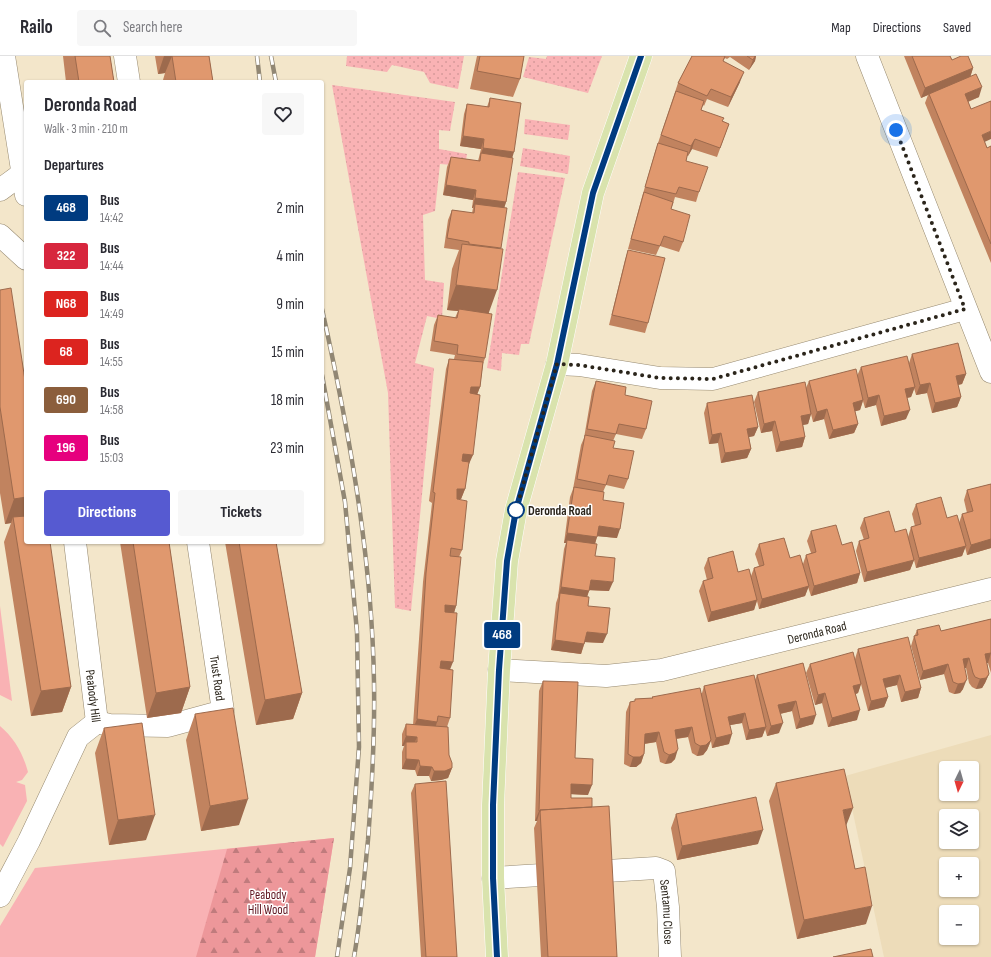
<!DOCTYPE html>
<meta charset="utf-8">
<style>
body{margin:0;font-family:"Sofia Sans Condensed",sans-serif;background:#f7f7f7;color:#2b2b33;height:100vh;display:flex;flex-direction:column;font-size:15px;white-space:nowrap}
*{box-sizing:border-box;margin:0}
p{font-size:13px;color:#7c7c81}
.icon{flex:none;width:22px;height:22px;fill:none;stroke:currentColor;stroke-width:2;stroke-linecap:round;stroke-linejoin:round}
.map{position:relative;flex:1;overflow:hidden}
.sheet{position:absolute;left:24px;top:24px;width:300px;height:464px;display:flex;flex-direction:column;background:#fff;border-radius:4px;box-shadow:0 1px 3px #0004}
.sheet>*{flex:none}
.badge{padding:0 8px;border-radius:3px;font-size:14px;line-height:26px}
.needle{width:26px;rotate:185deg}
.tools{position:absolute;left:939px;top:705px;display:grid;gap:8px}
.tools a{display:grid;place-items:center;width:40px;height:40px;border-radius:4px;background:#fff;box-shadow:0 1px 3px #0004;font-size:20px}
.you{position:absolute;width:20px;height:20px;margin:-10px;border:3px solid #fff;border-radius:50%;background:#1a73e8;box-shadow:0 0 0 6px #1a73e833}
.map>.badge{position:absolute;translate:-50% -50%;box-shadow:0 0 0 2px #fff}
h2{padding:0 20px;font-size:15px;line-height:36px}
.round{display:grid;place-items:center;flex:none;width:42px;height:42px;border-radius:4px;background:#f7f7f7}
.overview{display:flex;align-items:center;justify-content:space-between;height:68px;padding:0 20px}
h1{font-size:19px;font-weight:700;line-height:30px}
.action{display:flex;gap:8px;margin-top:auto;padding:8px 20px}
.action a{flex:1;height:46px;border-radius:4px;background:#565ad1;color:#fff;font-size:16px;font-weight:700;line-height:46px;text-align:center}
.action a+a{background:#f7f7f7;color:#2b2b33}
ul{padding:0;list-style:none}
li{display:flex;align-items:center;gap:12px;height:48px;padding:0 20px}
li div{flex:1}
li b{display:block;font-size:15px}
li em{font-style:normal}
li .badge{min-width:44px;font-weight:700;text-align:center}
header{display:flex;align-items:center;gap:24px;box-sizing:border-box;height:56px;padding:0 20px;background:#fff;border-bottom:1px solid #e1e1e2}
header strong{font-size:19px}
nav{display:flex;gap:22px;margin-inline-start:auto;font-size:14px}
.search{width:280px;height:36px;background:#f7f7f7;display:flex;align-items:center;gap:10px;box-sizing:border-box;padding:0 14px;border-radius:4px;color:#7c7c81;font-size:15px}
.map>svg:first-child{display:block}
.built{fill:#eddcb9;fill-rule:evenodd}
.green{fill:#f9b2b4}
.forest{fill:url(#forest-firs)}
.garden{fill:url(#garden-dots)}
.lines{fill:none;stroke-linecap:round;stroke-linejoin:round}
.street-casing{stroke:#968970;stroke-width:23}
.primary-casing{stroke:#fff;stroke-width:23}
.street{stroke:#fff;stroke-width:22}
.primary{stroke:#d9e3ad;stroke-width:22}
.rail-casing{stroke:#918774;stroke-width:4.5}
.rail{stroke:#fff;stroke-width:3;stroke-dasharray:9;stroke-linecap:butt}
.wall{fill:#c1835f}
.shaded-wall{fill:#9d6a4d}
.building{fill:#e0986e;stroke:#9d6a4d}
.line-casing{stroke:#fff;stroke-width:9}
.line{stroke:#003b80;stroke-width:6}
.walk{stroke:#2b251b;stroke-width:4;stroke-dasharray:0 7.2}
.stop-dot{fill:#fff;stroke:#003b80;stroke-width:2}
.labels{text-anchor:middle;stroke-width:3;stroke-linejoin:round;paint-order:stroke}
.stop-label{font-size:13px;font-weight:bold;fill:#2b251b;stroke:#fff;text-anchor:start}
.street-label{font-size:13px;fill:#2b251b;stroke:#fff}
.park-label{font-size:13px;fill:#5f141f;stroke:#fff}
</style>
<header>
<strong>Railo</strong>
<div class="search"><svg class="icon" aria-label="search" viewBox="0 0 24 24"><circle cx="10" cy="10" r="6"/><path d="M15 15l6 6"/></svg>Search here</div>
<nav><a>Map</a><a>Directions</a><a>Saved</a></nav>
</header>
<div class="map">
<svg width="991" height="901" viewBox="0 0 991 901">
<defs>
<pattern id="forest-firs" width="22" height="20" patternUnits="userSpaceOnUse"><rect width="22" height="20" fill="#ed979a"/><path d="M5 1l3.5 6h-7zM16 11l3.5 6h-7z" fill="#c07b7d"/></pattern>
<pattern id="garden-dots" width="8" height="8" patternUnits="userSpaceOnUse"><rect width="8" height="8" fill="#f9b2b4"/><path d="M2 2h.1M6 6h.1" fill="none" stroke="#d6999a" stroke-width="1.8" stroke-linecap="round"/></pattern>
</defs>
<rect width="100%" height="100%" fill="#f3e6ca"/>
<!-- built -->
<path class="built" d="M991,679V901H884L845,720ZM946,712H972V738H946ZM946,760H972V786H946ZM946,808H972V834H946ZM946,856H972V882H946Z"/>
<!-- green -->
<path class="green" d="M0,550L12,645L0,639Z
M0,670C14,682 23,697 28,716L22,724L16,726L25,729L27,745L3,791L0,788Z
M334,782L315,901H0V870L35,812Z"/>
<!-- forest -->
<path class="forest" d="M334,782L315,901H196L227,793Z"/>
<!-- garden -->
<path class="garden" d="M347,0H464L458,33L430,27L424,16L392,9L387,16L346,10Z
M547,0H602L588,37L523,21L529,1L546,3Z
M332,29L455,46L450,75L439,74V93L467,98L465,110L440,108L435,155L423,159L425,224L444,227L442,263L427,260L415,307L434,312L411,555L395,552L388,337Z
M525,63L570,69L568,84L524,78Z
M523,92L570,100L568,118L520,110Z
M518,116L565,122L529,288H521L519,299L502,297L501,315L487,312Z"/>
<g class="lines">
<defs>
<g id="street">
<path d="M4,0L26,139"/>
<path d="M125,0L129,26"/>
<path d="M867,0L991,316"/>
<path d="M0,134L23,117"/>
<path d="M0,179L26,203"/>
<path d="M557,308L579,309L660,322L713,323L965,253"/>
<path id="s1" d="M75,486L97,666"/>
<path id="s2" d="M499,614L606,620L662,614L991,533"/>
<path d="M97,666L109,669L168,670L223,655L198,486"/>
<path id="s3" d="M493,822L656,812L664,815L668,851L670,901"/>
<path d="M0,840L29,785L78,681L97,666"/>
</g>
<path id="primary" d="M497,901L493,822V749L499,614L507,505L516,454L557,308L593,137L641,0"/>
</defs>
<!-- street casing -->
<use href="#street" class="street-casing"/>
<!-- primary casing -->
<use href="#primary" class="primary-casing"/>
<!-- street -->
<use href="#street" class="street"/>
<!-- primary -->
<use href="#primary" class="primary"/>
<defs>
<path id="rail" d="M257,0L260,26
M271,0L276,26
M322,253C349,375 372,501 374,626C375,679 372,731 368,784C364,823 361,862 354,901
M322,319L345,446L357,576L359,691L350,812L337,901"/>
</defs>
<!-- rail casing -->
<use href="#rail" class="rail-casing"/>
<!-- rail -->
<use href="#rail" class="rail"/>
</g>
<!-- wall -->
<path class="wall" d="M63,0H110L114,26H66Z
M155,0H209L213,26H163V24L165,17L158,18Z
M477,0H524L520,23L513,41L470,33Z
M692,0H756L755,5L749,14L730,1L727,3L725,2L723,5L740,26L728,51L707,43L704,50L703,49L701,54L722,65L729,68L717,101L692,93L688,100H687L686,105L699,136L696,146L675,141L673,148L671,153L683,186L679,196L660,190L656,199L628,193L642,141L655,96L678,27Z
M904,0H950L952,4L973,12L970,21L979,41L968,46L987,92L991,90V207L925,47L928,39L921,42Z
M490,42L512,102L506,146L504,152L488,258L485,302L483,308L480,331L477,339L469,408H468L465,433L461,443H458L462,494L459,501L456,550L454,557L450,613V662L447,671L449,699L452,712L448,722L441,724L431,725L429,720H417L415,714L402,713V696L404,690H402V678L406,668L413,669L423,526L432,447L429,445L446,313L449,303H454L455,299L430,295L434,269L438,259L455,262L458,255L447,254L452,213L459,194L444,192L448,164L452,154L472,157L473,152H472L473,144L443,139L447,111L451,101L478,105L481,93L460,90L464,58L467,48L487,51Z
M628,194L648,267L645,277L609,269L625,204Z
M0,234L26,486L71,631L62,656L31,660L4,486L11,467L5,468L0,437Z
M912,298L966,318L962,328L958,329L961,341L957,351L932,357L927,337L916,339L914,332L911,341L907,342L906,363L881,370L876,349L865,352L863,345L860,354L855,355L858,368L854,377L829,383L824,363L813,366L811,358L808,368L803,369L805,381L802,391L776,396L772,375L761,377L754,346L758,336L806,332L809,325L857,320L861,311L909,307Z
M596,325L625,339L646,373L642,383L616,378L613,385V392L628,423L624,433L606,429L603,436V444L617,482L597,480L595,488V500L609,535L589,534L587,541L588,550L603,587L585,586L581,598L551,594L556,547L558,541L564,493L566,487H564L570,441L573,433L581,389L584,382L592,335Z
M707,347L758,371L754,380L749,381L751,393L747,402L721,407L718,387L709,388L704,357Z
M991,428V492L967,499L965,491L962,500L916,512L914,504L910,514L864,526L856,495L859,485L864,484L860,472L864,462L895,476L908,481L911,471L915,470L912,458L916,448L959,467L962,458L967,457L964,444L967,434Z
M811,475L842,489L860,517L857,527L811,540L808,531L805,540L759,553L757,545L754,554L708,566L699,535L703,525L707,524L704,512L708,502L738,516L751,520L754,512L759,510L755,498L759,488L803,508L806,499L811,497L807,485Z
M120,486H169L190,631L181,657L147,662Z
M225,486H276L302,637L293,663L256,669Z
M991,563V617L988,607H987L989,618L985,627L982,632L976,633L972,631L969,627L966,612H965L963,633L960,637L954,638L949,636L944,618L920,624L911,590L914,580L915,579L917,574L941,575Z
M858,593L921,632L918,642L901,646L897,629L885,632L888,641L884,651L868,655L861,628L858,637L856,638L857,664L828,671L822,647L815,649L806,617L810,608L855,603Z
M803,607L813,668L796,673L792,655L780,658L779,677L767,680L765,673L762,681L746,684L742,667L730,669L729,688L712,692L711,685L707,694L703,699L697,700L692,697L688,681L677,683L675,703L671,707L665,708L660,706L656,686L645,688L644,698L641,707L636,711H630L624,708L626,656L630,646L635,645V643L652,642V641L702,637L704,630L755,624L757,619Z
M543,625L575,702L588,739L571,738V742L592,751L617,901H541L534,772L537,765H535L539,635Z
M195,658L239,769L201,775L186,684Z
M104,672L146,784L109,789L95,697Z
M776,727L846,769L866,868L797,883L769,745Z
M415,728L457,901H421L411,737Z
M676,758L758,788L677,804L671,772Z"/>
<!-- shaded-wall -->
<path class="shaded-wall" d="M164,0H172L165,17L158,18Z
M755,0H756L755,5L749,14L753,4Z
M973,12L970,22L929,38L928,39L921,42L925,32Z
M744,16L740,26L728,51L731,41Z
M982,31L979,41L962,48L965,38Z
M991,75V83L978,89L982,79Z
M463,80L484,83L481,93L460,90Z
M695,83L692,93L688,100L691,90Z
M483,92L514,96L511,106L481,98Z
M446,129L476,134L473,144L443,139Z
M475,142L506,146L503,156L475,148L473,152H472Z
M456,229L497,234L488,259L459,253L458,255L447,254Z
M966,318L962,328L952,330L956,320Z
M930,327L927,337L916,339L920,329Z
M471,331H480L476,341H467Z
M915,331L911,341L901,343L905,333Z
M879,339L876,349L865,352L868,342Z
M961,341L957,351L932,357L935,347Z
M863,344L860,354L849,357L853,347Z
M827,353L824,363L813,366L817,356Z
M910,354L906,363L881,370L884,360Z
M811,358L808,368L797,370L801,360Z
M775,365L772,375L761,377L764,368Z
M858,368L854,377L829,383L833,374Z
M758,371L754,380L744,382L747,373Z
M721,377L718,387L709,388L712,379Z
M805,381L802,391L776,396L780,386Z
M751,393L747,402L721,407L725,397Z
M463,398L473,399L469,408H460Z
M457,433H465L461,443H454Z
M26,441V465L13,461L11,467L5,468L14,443Z
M599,470L620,473L617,482L596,480Z
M567,477L597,481L594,491L567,484L566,487H564Z
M991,483V492L967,499L971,489Z
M966,490L962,500L916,512L919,502Z
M914,504L910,514L864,526L867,516Z
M860,517L857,527L811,540L814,530Z
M591,524L613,526L609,535L587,534Z
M809,530L805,540L759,553L762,543Z
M561,531L589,535L586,544L560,537L558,541Z
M757,544L754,554L708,566L711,556Z
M445,549L456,550L453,560L441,558Z
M587,576L607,578L603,587L583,586Z
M555,584L584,588L581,598L551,594Z
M991,597L988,607L981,608L985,598Z
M969,602L966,612L960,613L963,603Z
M441,605L453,606L449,616L437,615Z
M948,608L944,618L920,624L923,615Z
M989,618L985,627L982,632L976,633L980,623Z
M900,619L897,629L880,633L883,623Z
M967,623L963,633L960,637L954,638L958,628Z
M861,628L858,637L850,640L853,630Z
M71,631L62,656L31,660L41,635Z
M190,631L181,657L147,662L156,637Z
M921,632L918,642L901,646L905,636Z
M302,637L293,663L256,669L265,644Z
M825,637L822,647L815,649L818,639Z
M888,641L884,651L868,655L871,645Z
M796,645L792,655L775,659L778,649Z
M860,654L857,664L828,671L832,662Z
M745,657L742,667L725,670L728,661Z
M816,659L813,668L796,673L800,663Z
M417,663L437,666L434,676L413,673Z
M783,667L779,677L767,680L771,670Z
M692,671L688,681L672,683L675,674Z
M766,671L762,681L746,684L749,674Z
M659,676L656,686L642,688L645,678Z
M732,678L729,688L712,692L716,682Z
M406,680L417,681L413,691L406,686L404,690H402Z
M711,684L707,694L703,699L697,700L700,690Z
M678,693L675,703L671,707L665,708L669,699Z
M644,698L641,707L636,711H630L633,701Z
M406,703L419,704L415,714L402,713Z
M420,710L432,711L429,720H417Z
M452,712L448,722L441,724L431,725L434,715Z
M571,728L592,729L588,739L568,738Z
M248,743L239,769L201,775L210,750Z
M853,752L846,770L843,754Z
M539,755H540L537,765H535Z
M155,759L146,784L109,789L118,764Z
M763,774L758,788L677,804L682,790Z
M872,850L866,868L797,883L804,864Z"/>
<!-- building -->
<path class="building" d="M75,0H110L114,26H79Z
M172,0H209L213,26H176Z
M480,0H524L520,23L477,15Z
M692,0H725L723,5L744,16L731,41L711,33L707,40L678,27Z
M747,0H755L753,4Z
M912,0H950L952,4L961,0H968L973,12L925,32Z
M976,18L982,31L965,38L971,53L991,45V75L982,79L987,92L991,90V188L929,38Z
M676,35L704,45L701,54L724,62L722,65L729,68L720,92L695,83L691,90L661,79Z
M490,42L521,47L514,96L483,92L484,83L463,80L467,48L489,51Z
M658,87L688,96L686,105L708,111L699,136L679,131L676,138L645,131Z
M481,97L513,102L506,146L475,142L476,134L446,129L451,101L480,105Z
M644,136L673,146L671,153L690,159L683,186L664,180L660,190L631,183Z
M475,148L507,152L501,192L469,188V186L447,182L452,154L474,157Z
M462,188L503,193L497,234L456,229Z
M628,194L665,202L648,267L612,259Z
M11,232L26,331V441L14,443L0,351V234Z
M459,253L492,258L485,302L457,298L458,289L434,285L438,259L457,262Z
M958,287L966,318L956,320L961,341L935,347L930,327L920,329L912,298Z
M907,300L915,331L905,333L910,354L884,360L879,339L868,342L861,311Z
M449,303L483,306L480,331H471L470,337L480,339L473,399L463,398L462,405L469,406L465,433H457V443L467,445L462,494L451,492L450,500L461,501L456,550L445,549V556L457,557L453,606L441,605L440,612L453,614L450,662L438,660L437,666L417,663L426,517L435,437L433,436Z
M856,313L863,344L853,347L858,368L833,374L827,353L817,356L809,325Z
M596,325L626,331L625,339L652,345L646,373L619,368L616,378L587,373Z
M805,326L811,358L801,360L805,381L780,386L775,365L764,368L758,336Z
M752,339L758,371L747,373L751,393L725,397L721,377L712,379L707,347Z
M585,379L615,385L613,392L634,395L628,423L609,419L606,429L577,423Z
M991,428V483L971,489L962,458L973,455L967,434Z
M574,431L604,436L603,444L624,447L620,473L599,470L597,481L567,477Z
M941,441L947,462L957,459L966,490L919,502L911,471L921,468L916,448Z
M889,455L895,476L906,473L914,504L867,516L859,485L869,482L864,462Z
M26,460V486H50L71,631L41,635L13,461Z
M836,469L842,489L852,486L860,517L814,530L806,499L816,496L811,475Z
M784,482L790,502L800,499L809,530L762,543L754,512L764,509L759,488Z
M567,484L597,488L595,500L615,502L613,526L591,524L589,535L561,531Z
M133,486H169L190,631L156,637Z
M239,486H276L302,637L265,644Z
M733,495L738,516L749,513L757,544L711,556L703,525L713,522L708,502Z
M560,537L589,541L588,550L610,552L607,578L587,576L584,588L555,584Z
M991,563V597L985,598L989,618L986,622L980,623L975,621L973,617L969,602L963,603L967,623L964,627L958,628L953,626L948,608L923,615L914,580L918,579L917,574L939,569L941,575Z
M908,581L921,632L905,636L900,619L883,623L888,641L871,645L858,593Z
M853,596L861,628L853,630L860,654L832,662L825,637L818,639L810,608Z
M803,607L816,659L800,663L796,645L778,649L783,667L771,670L757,619Z
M754,619L766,671L749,674L745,657L728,661L732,678L716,682L704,630Z
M543,625L578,626L575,702L593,703L592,729L571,728V742H592V751L540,754L541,755H539Z
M700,632L711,684L706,689L700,690L695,687L692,671L675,674L678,693L675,697L669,699L664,696L659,676L645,678L644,698L640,701H633L628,698L630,646L635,645V643L653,642L652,641Z
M233,652L248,743L210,750L195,658Z
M142,667L155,759L118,764L104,672Z
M406,668L448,671L449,699L452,707V712L445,715H434L432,711L420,710L419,704L406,703V686H417V681L406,680Z
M844,713L853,752L843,754L855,813L865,811L872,850L804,864L776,727Z
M446,725L457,901H426L415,728Z
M756,741L763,774L682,790L676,758Z
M609,750L617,901H548L540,754Z
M871,893L873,901H833Z"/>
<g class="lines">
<defs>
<path id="line" d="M497,901L493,822V749L499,614L507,505L516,454L557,308L593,137L641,0"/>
</defs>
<!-- line casing -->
<use href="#line" class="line-casing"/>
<!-- line -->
<use href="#line" class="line"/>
<!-- walk -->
<path class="walk" d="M516,454L557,308L579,309L660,322L713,323L965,253L896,74"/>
</g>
<!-- markers -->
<circle class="stop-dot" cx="516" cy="454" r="8"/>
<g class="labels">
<!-- stop labels -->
<g class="stop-label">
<text x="528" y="459">Deronda Road</text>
</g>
<!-- street labels -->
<g class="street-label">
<text dy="5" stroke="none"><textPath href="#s2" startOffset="323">Deronda Road</textPath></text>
<text transform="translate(218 622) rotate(82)" y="5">Trust Road</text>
<text dy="5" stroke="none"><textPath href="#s1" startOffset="155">Peabody Hill</textPath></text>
<text dy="5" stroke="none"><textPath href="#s3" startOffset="213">Sentamu Close</textPath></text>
</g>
<!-- park labels -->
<g class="park-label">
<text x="268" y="843">Peabody<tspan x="268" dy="15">Hill Wood</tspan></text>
</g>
</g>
</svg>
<div class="tools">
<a><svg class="needle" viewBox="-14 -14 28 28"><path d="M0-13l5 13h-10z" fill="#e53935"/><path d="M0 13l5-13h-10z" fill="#7c7c81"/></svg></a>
<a><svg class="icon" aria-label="layers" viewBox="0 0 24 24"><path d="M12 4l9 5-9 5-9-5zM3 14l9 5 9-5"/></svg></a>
<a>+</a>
<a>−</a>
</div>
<div class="you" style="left:896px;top:74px"></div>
<b class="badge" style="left:502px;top:579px;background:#003b80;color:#fff">468</b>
<section class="sheet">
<div class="overview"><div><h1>Deronda Road</h1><p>Walk · 3 min · 210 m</p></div><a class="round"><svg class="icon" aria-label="heart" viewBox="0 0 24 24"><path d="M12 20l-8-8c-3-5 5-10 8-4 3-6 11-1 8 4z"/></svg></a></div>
<h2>Departures</h2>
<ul>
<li><span class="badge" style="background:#003b80;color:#fff">468</span><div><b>Bus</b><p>14:42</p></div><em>2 min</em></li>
<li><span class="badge" style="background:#d7263d;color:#fff">322</span><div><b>Bus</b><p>14:44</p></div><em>4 min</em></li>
<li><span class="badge" style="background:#dc241f;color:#fff">N68</span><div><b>Bus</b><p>14:49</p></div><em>9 min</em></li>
<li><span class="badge" style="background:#dc241f;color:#fff">68</span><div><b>Bus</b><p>14:55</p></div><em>15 min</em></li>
<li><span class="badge" style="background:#8b5e3c;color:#fff">690</span><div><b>Bus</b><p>14:58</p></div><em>18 min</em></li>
<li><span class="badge" style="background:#e6007e;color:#fff">196</span><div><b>Bus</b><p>15:03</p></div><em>23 min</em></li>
</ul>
<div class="action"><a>Directions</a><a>Tickets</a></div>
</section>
</div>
